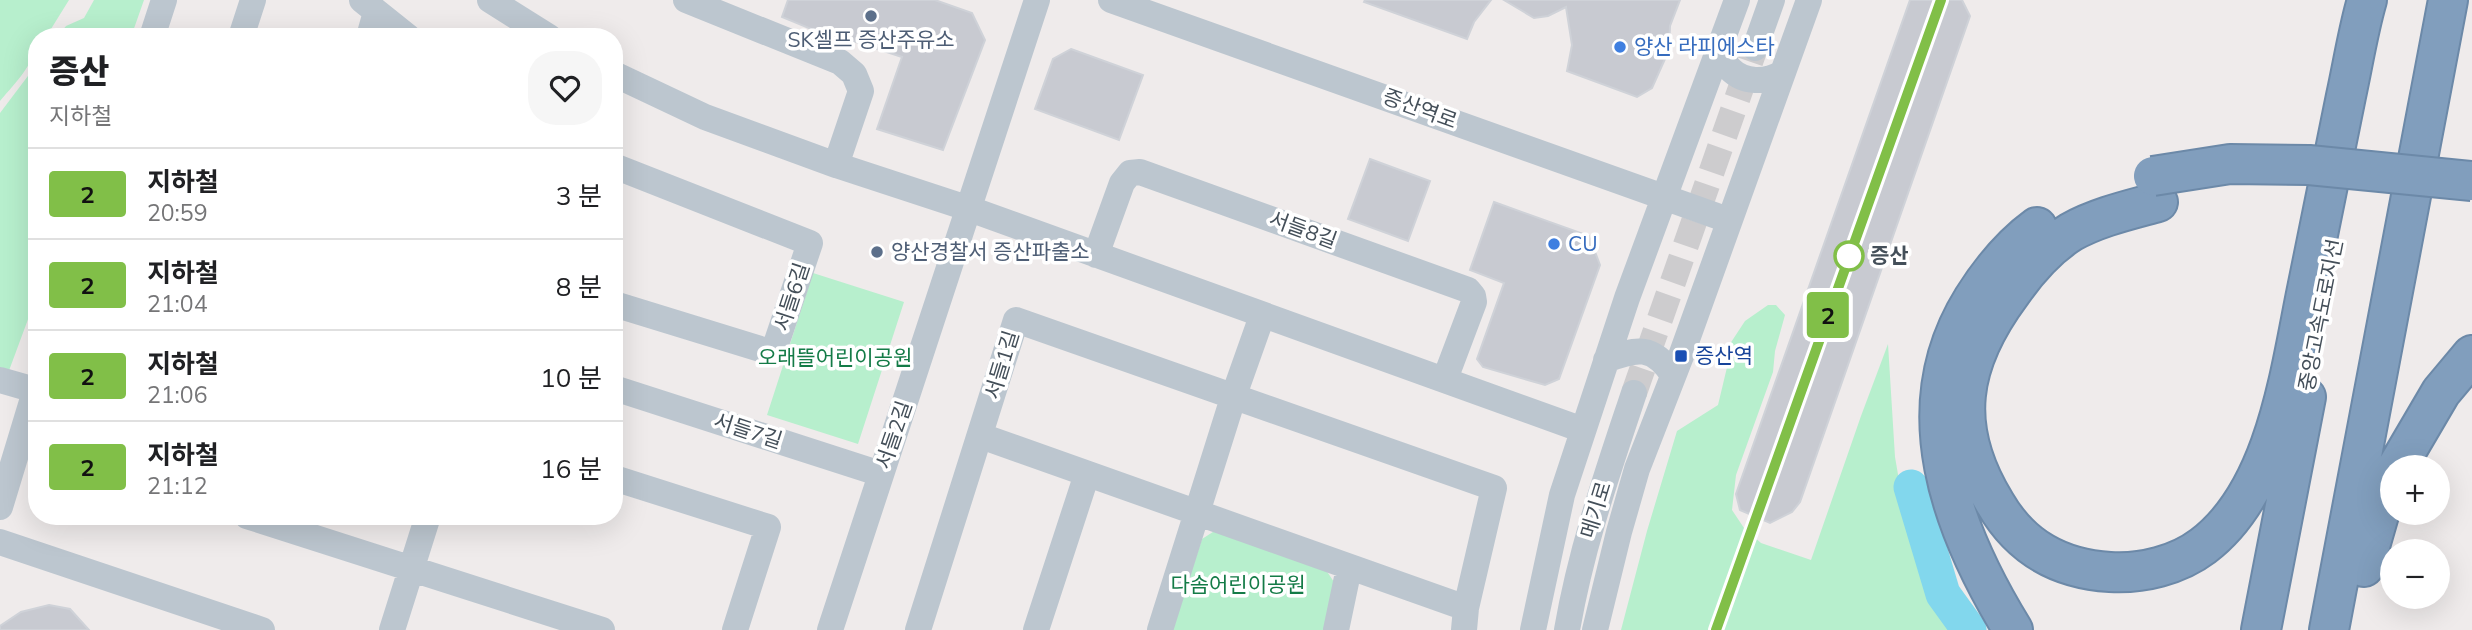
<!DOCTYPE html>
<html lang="ko">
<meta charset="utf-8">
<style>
body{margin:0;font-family:Mulish,"Noto Sans KR",sans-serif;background:#f6f6f6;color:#202124;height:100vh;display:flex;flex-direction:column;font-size:26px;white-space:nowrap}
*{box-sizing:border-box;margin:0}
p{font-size:23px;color:#757577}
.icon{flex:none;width:38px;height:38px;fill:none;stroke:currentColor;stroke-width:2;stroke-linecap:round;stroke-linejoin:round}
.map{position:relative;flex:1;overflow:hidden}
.drawer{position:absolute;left:28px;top:28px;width:595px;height:497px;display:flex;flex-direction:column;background:#fff;border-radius:28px;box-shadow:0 7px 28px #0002}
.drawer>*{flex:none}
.badge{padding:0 14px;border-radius:5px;font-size:24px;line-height:46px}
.tools{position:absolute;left:2380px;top:455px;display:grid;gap:14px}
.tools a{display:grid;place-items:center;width:70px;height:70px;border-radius:50%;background:#fff;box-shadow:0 7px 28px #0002;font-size:35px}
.map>.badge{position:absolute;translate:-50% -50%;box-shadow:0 0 0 4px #fff}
.round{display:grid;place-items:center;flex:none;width:74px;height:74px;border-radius:28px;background:#f6f6f6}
.summary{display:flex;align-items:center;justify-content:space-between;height:119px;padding:0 21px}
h1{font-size:33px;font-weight:800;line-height:52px}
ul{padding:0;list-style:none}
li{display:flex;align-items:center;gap:21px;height:91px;padding:0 21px;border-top:2px solid #e0e0e0}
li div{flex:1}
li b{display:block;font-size:26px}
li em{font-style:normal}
li .badge{min-width:77px;font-weight:700;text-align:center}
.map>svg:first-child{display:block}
.green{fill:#b7efcd}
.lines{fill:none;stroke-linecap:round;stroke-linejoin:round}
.river{stroke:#82d7ed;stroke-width:35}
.building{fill:#c8cad1;stroke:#cfd2d8;stroke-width:2}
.minor-tunnel{stroke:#cdccce;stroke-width:26;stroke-dasharray:26 13;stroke-linecap:butt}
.highway-casing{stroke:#6c89a8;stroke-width:42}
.minor{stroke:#bcc6cf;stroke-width:26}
.highway{stroke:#819ebd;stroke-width:38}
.rail{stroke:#adb1b6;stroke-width:5}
.highway-bridge-casing{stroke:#6c89a8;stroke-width:42;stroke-linecap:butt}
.highway-bridge{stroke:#819ebd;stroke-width:38}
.line-casing{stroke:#fff;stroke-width:16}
.line{stroke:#81bf48;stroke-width:10}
.service-dot{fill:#5c6f8a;stroke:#fff;stroke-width:2.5}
.shop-dot{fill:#3f7fe0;stroke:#fff;stroke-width:2.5}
.stop-dot{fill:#fff;stroke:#81bf48;stroke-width:3.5}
.transit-dot{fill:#1a4fb4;stroke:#fff;stroke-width:2.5}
.labels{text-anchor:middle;stroke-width:7;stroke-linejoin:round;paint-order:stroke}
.service-label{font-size:21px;fill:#4e5e75;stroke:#fff}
.shop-label{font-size:21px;fill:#366cbe;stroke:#fff;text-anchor:start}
.street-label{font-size:21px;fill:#444f59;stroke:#fff}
.stop-label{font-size:21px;font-weight:bold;fill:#444f59;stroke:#fff;text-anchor:start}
.transit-label{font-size:21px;fill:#164399;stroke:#fff;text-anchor:start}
.park-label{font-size:21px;fill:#147b47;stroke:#fff}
</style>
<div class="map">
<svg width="2472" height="630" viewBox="0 0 2472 630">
<rect width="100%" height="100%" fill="#efebeb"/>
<!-- green -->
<path class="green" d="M0,0H69L46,37H37C37,62 16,82 0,101Z
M94,0H144L131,37H57L66,26L84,18Z
M37,64V295L7,376L0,374V113Z
M813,273L904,302L858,444L767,415Z
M1768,305H1776L1785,315L1775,351L1773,372L1736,475L1732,510L1744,528L1761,543L1811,560L1861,416L1888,344L1895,457L1904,509L1937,606L1956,630H1621L1647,531L1677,431L1718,405L1729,359L1724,353L1745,321Z
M1216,530L1324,567L1334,582L1326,630H1172L1202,539Z"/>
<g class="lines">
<!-- river -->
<path class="river" d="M1911,487L1943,594L1969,630"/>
</g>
<!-- building -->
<path class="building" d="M788,0H935L972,13L985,40L943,150L877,129L902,57L841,37L840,41L782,17Z
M1365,0H1491L1474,22L1467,39L1364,2Z
M1504,0H1680L1670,26L1669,50L1652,88L1637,97L1567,71L1572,45L1566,7L1548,16L1534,18Z
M1910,0H1962L1970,16L1800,502L1792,512L1770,523L1740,510L1736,494Z
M1071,49L1143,75L1119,140L1035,109L1053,59Z
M1370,159L1430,181L1408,241L1348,219Z
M1494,202L1589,236L1600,265L1559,379L1545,385L1483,367L1477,359L1504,283L1470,270Z
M49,605L70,609L89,630H0V626L21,612Z"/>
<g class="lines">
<!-- minor-tunnel -->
<path class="minor-tunnel" d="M1634,393L1755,48"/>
<defs>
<path id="highway" d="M2158,202C2129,210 2098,217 2071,232C2047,247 2027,270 2011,293C1959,363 1948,426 1995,503C2021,548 2060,569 2110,572C2142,574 2178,565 2203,546C2276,491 2290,372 2307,289C2320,225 2333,160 2346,96C2353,64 2358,31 2367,0
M2397,467L2441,392L2472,355
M2364,567L2387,487L2392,476
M2013,630C1951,529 1905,408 1973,299C1990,272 2011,246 2037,227
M2261,630L2306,397
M2329,630L2448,0"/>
</defs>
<!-- highway casing -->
<use href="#highway" class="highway-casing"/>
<!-- minor -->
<path class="minor" d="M362,0L408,37
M490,0L549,37
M686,0L840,62L854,74L861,91L836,165L967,208L1583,430
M1111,0L1728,220
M152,37L164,0
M241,37L253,0
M369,37L376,12
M1755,48L1772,0
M1719,49C1722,55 1725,64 1730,69C1744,83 1766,83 1782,73
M614,74L705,117L836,165
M614,166L810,243L773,353L614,304
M1096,255L1122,183L1130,173L1140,172L1468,290L1473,296L1474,302L1445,379
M1606,360C1637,348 1653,345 1673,375
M0,380L35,390
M614,388L881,474
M981,436L1466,608
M614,478L768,527L735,630
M0,507L37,385
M247,516L602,630
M0,542L262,630
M392,630L428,516
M830,630L1037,0
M918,630L1016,320L1494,488L1466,608L1464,630
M1036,630L1087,474
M1160,630L1234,395L1262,316
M1336,630L1349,568
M1533,630L1562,495L1627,298L1737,0
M1567,630C1581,548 1608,471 1634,393
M1595,630L1619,532L1637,469L1681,356L1809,0"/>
<!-- highway -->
<use href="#highway" class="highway"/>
<!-- rail -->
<path class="rail" d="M1716,630L1941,0"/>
<defs>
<path id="highway-bridge" d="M2153,176L2230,164L2309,165L2472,181"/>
</defs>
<!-- highway-bridge casing -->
<use href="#highway-bridge" class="highway-bridge-casing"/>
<!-- highway-bridge -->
<use href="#highway-bridge" class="highway-bridge"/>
</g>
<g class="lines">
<defs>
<path id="line" d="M1716,630L1941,0"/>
</defs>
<!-- line casing -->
<use href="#line" class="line-casing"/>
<!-- line -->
<use href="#line" class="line"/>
</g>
<!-- markers -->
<g class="service-dot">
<circle cx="871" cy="16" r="7"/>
<circle cx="877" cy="252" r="7"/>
</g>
<g class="shop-dot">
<circle cx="1620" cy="47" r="7"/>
<circle cx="1554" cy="244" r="7"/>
</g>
<circle class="stop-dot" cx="1849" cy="256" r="14"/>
<rect class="transit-dot" x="1674" y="349" width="14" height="14" rx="3.5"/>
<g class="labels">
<!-- service labels -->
<g class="service-label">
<text x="871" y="47">SK셀프 증산주유소</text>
<text x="891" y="259" text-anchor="start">양산경찰서 증산파출소</text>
</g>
<!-- shop labels -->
<g class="shop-label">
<text x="1634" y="54">양산 라피에스타</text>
<text x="1568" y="251">CU</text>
</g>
<!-- street labels -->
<g class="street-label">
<text transform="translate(1420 109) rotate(20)" y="7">증산역로</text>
<text transform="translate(1303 230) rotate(20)" y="7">서들8길</text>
<text transform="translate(792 297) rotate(-72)" y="7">서들6길</text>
<text transform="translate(2321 315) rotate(-79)" y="7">중앙고속도로지선</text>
<text transform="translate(1002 365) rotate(-73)" y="7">서들1길</text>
<text transform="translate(748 431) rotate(18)" y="7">서들7길</text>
<text transform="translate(894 435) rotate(-71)" y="7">서들2길</text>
<text transform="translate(1596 510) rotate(-73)" y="7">메기로</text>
</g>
<!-- stop labels -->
<g class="stop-label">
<text x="1870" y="263">증산</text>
</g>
<!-- transit labels -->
<g class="transit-label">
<text x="1695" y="363">증산역</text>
</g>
<!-- park labels -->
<g class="park-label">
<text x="835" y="365">오래뜰어린이공원</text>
<text x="1238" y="592">다솜어린이공원</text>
</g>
</g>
</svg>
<div class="tools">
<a>+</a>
<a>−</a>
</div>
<b class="badge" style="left:1828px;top:315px;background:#81bf48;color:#111">2</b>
<section class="drawer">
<div class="summary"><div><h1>증산</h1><p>지하철</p></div><a class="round"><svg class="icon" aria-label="heart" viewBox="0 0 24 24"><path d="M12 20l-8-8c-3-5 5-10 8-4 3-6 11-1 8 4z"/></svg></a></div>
<ul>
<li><span class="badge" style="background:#81bf48;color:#111">2</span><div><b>지하철</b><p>20:59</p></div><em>3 분</em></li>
<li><span class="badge" style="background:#81bf48;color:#111">2</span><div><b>지하철</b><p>21:04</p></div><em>8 분</em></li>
<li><span class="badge" style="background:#81bf48;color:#111">2</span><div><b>지하철</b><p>21:06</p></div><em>10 분</em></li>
<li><span class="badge" style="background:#81bf48;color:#111">2</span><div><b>지하철</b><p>21:12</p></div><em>16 분</em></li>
</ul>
</section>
</div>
